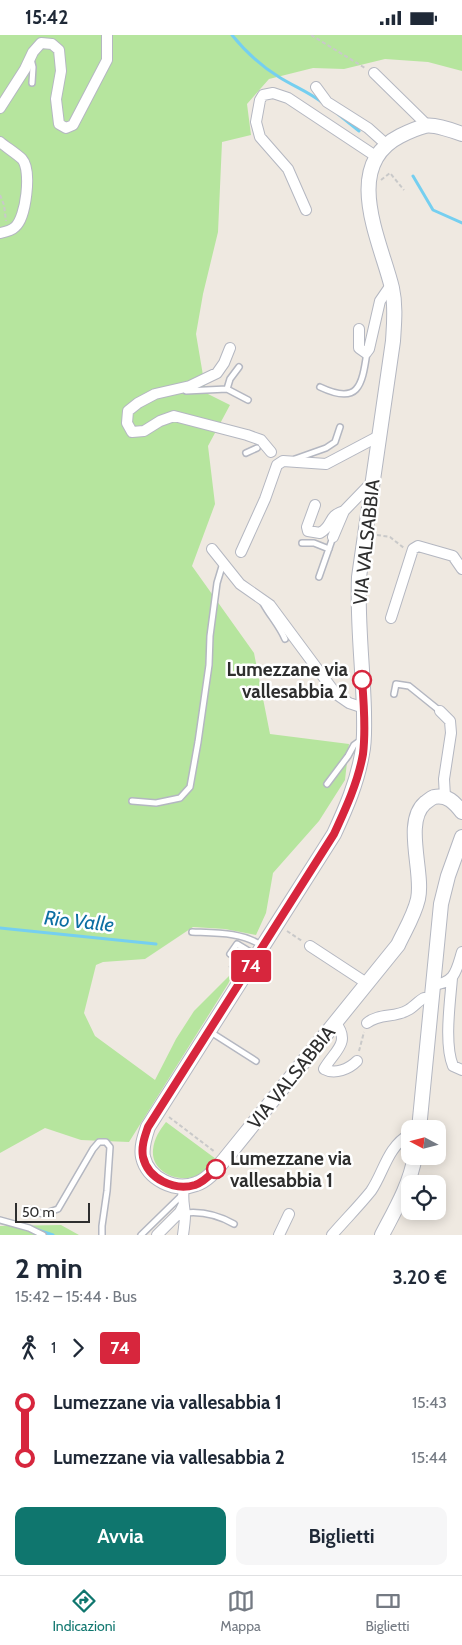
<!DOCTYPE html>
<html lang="it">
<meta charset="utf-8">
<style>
body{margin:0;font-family:Cabin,sans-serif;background:#f6f6f7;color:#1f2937;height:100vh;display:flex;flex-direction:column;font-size:19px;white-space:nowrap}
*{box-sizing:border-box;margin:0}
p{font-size:16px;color:#747a83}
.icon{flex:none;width:28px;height:28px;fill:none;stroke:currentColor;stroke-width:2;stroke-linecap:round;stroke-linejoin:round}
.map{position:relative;height:1200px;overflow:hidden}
.details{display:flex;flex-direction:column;background:#fff;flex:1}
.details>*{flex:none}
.badge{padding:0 10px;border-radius:4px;font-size:18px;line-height:32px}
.needle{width:32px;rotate:277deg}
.buttons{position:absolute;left:401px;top:1085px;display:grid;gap:10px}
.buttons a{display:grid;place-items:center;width:45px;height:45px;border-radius:10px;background:#fff;box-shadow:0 2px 12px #0003;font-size:25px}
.scale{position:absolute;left:15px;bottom:12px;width:75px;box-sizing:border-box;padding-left:5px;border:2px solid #2e2e2e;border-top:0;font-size:14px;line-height:18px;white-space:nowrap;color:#2e2e2e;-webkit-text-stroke:4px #fff;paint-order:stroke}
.map>.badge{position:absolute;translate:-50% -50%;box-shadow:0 0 0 2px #fff}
.legs{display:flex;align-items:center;gap:8px;height:55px;padding:0 15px;font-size:16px}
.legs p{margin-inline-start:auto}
.head{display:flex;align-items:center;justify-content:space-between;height:85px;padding:0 15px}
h1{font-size:28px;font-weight:700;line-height:38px}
.action{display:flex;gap:10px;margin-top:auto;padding:10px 15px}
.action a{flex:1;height:58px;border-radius:10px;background:#0f766e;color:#fff;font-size:20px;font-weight:700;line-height:58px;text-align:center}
.action a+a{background:#f6f6f7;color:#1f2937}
ul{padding:0 15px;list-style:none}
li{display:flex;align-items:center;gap:18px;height:55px;font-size:19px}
li i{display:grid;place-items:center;width:8px;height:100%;margin:0 6px;background:currentColor}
li i::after{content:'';width:12px;height:12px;margin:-6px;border:4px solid;border-radius:50%;background:#fff}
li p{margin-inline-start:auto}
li:first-child i{background:linear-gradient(#0000 50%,currentColor 0)}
li:last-child i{background:linear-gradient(currentColor 50%,#0000 0)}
.status{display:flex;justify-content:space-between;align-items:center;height:35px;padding:0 25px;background:#fff;direction:ltr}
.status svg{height:14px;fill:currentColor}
.dock{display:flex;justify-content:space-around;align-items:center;height:70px;border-top:1px solid #e0e1e3;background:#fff;font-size:14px;color:#747a83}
.dock a{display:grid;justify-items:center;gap:2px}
.dock .current{color:#0f766e}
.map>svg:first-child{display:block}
.green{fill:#b6e59e}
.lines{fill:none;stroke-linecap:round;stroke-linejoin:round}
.stream{stroke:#75cff0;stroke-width:3}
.lane-casing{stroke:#b4b7c1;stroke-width:8}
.street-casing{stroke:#b4b7c1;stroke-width:12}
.secondary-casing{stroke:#b4b7c1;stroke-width:16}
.path{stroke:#c9c9c9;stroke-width:2;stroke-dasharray:4 2.5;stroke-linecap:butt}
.lane{stroke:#fff;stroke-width:5}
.street{stroke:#fff;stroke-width:10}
.secondary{stroke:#fff;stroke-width:14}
.line-1-casing{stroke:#fff;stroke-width:11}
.line-1{stroke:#d7263d;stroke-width:8}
.stop-1-dot{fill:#fff;stroke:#d7263d;stroke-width:2.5}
.labels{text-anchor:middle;stroke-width:5;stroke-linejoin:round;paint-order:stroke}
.street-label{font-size:19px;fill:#2e2e2e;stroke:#fff}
.stop-label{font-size:19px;font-weight:bold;fill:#2e2e2e;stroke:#fff;text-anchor:end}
.water-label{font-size:20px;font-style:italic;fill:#0d6fa3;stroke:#fff}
</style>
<div class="status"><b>15:42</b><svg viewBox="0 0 49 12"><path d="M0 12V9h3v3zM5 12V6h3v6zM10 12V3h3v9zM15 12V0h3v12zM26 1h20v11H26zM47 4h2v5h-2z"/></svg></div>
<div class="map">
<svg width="462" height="1200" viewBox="0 0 462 1200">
<rect width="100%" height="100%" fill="#efe9e1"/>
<!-- green -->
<path class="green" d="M0,0H462V36L428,27L385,24L344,34L313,33L269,44L247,69L251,100L222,107L218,197L203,259L196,299L206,358L230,370L208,411L215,469L192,531L254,618L270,699L349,709L345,745L319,786L273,838L266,878L256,900L225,894L193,892L145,924L103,927L96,930L84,978L95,1001L155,1045L176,1004L194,976L235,935L228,949L129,1107L81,1105L45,1093L0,1118Z
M166,1087L216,1124C211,1130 206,1136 199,1140C180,1149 151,1138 153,1115C154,1103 160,1095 166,1087Z
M61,1190L79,1200H0V1191Z"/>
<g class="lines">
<!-- stream -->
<path class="stream" d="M232,0C245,16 261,31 279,42C293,51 309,57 323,68
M338,79L359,96
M413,141L433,175L462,188
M0,893L156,909
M38,1195L53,1200"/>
<defs>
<path id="lane" d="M31,24L33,32L32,48
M320,352C358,370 362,352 367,317
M227,354L230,344L239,332
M186,356L227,354L248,365
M246,418L257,413
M295,424L326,413L335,407L340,392
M302,508H314L329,514
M319,542L333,502
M263,568C270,581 279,590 285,604
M394,659L396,649L409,651L440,676
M327,749L348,721L354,710L361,705
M132,766L156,768L180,763L190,752L198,707L209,630L210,601L217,548L223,528
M192,897C217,898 241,897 263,911
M230,919L237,909L257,921
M209,996L256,1026
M30,1175L43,1179L58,1174L93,1114L99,1107H106L110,1112L107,1156L102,1191V1200
M185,1178C203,1176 218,1180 234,1189
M0,1185L29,1193L43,1200
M141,1200L182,1160"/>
<path id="street" d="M374,38L427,90
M316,52L327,67L368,93L387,110
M0,73L25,34L33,17L41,8L52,9L59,15L61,36L56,64L59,89L66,93L73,90L107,25V0
M0,107C6,112 17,119 22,124C32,135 26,183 15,192C11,196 5,197 0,198
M306,175L288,134L260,102L256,87L260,65L263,60L273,58L288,63L377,122
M359,294V313L366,318L369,314L380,266L391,250
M230,313L224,328L217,338L190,351L155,359L138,368L128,376L127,388L132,397L144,396L160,386L174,381L247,400L261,405L271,417
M315,470L307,492L308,496L320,498C334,490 327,481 344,476
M333,502L344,476L373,446
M212,514L240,549L270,570L336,659L349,668L364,673
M241,517L265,464L277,430L283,426L326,429L379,401
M391,583L413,514L418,511L453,521L462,534
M440,676L450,686L451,698L444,744L445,762
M310,911L368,949
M452,943C450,968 444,1009 453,1031L462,1035
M432,950C455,948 456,937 462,917
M335,987C352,1008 334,1016 324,1034C335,1040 349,1034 357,1026
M367,988C379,978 395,983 408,975C414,972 418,966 424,963L431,964
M157,1200L180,1177L183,1171
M183,1200C184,1193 185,1186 185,1180C184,1168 182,1164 184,1152
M279,1200L289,1179
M332,1200C345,1185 359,1171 371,1156C384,1137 387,1112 410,1099"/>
<path id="secondary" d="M462,99C454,96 433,89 425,91C417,93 408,97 400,101C341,131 381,207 392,253C396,271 394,289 393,306L359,542C357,587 363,632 364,677C364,691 365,706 362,719C357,748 346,773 334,799L148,1092C145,1101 141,1112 143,1122C148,1144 175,1157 196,1149C208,1145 217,1133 225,1124L398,910C405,895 414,881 418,864C424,838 403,787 425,768C428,766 431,763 434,762C447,759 455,768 462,777
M419,1094L441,869L448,841L462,802
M382,1200C395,1175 410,1150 415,1121"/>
</defs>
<!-- lane casing -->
<use href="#lane" class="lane-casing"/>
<!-- street casing -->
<use href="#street" class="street-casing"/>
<!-- secondary casing -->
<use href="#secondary" class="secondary-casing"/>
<!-- path -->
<path class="path" d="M311,0L365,33
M381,145L390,138L404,155
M0,160L4,170L6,186
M377,500L390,502L404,513
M287,896L302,906
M229,931L231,933L236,927L237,928
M359,1016L364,997
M169,1082L215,1117"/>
<!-- lane -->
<use href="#lane" class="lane"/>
<!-- street -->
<use href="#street" class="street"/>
<!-- secondary -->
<use href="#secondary" class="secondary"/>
</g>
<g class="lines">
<defs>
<path id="line-1" d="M216,1134C210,1140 204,1147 195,1150C174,1156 148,1144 143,1122C141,1111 145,1101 148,1092L334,799C346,773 358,747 363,719C366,695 364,669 362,645"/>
</defs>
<!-- line-1 casing -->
<use href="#line-1" class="line-1-casing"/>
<!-- line-1 -->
<use href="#line-1" class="line-1"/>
</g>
<!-- markers -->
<g class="stop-1-dot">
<circle cx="362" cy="645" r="9"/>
<circle cx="216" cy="1134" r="9"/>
</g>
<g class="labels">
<!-- street labels -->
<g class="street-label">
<text transform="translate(366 507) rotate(-84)" y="7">VIA VALSABBIA</text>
<text transform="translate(291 1042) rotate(-51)" y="7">VIA VALSABBIA</text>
</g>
<!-- stop labels -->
<g class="stop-label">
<text x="348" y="641">Lumezzane via<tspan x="348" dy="22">vallesabbia 2</tspan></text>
<text x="230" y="1130" text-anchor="start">Lumezzane via<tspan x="230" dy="22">vallesabbia 1</tspan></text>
</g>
<!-- water labels -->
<g class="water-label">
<text transform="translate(79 886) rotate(6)" y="7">Rio Valle</text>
</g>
</g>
</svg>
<div class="buttons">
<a><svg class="needle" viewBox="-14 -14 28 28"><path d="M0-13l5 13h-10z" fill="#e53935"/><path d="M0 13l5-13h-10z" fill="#747a83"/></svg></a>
<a><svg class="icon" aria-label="locate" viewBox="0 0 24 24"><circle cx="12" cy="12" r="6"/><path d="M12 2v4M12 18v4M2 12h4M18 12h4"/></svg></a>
</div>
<div class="scale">50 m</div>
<b class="badge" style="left:251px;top:931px;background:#d7263d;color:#fff">74</b>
</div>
<section class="details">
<div class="head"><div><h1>2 min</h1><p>15:42 – 15:44 · Bus</p></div><b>3.20 €</b></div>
<div class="legs"><svg class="icon" aria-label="walk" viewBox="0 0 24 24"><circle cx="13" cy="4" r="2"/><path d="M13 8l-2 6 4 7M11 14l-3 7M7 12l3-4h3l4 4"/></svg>1<svg class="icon" aria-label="forward" viewBox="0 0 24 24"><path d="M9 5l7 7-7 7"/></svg><b class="badge" style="background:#d7263d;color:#fff">74</b></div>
<ul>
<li><i style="color:#d7263d"></i><b>Lumezzane via vallesabbia 1</b><p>15:43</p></li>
<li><i style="color:#d7263d"></i><b>Lumezzane via vallesabbia 2</b><p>15:44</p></li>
</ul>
<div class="action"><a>Avvia</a><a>Biglietti</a></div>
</section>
<nav class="dock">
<a class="current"><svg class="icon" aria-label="directions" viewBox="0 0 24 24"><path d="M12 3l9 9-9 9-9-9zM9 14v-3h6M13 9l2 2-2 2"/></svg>Indicazioni</a>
<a><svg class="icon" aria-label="map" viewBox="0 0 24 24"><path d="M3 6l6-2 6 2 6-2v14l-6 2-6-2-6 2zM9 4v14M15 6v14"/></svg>Mappa</a>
<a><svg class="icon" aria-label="tickets" viewBox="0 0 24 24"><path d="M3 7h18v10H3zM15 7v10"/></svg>Biglietti</a>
</nav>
